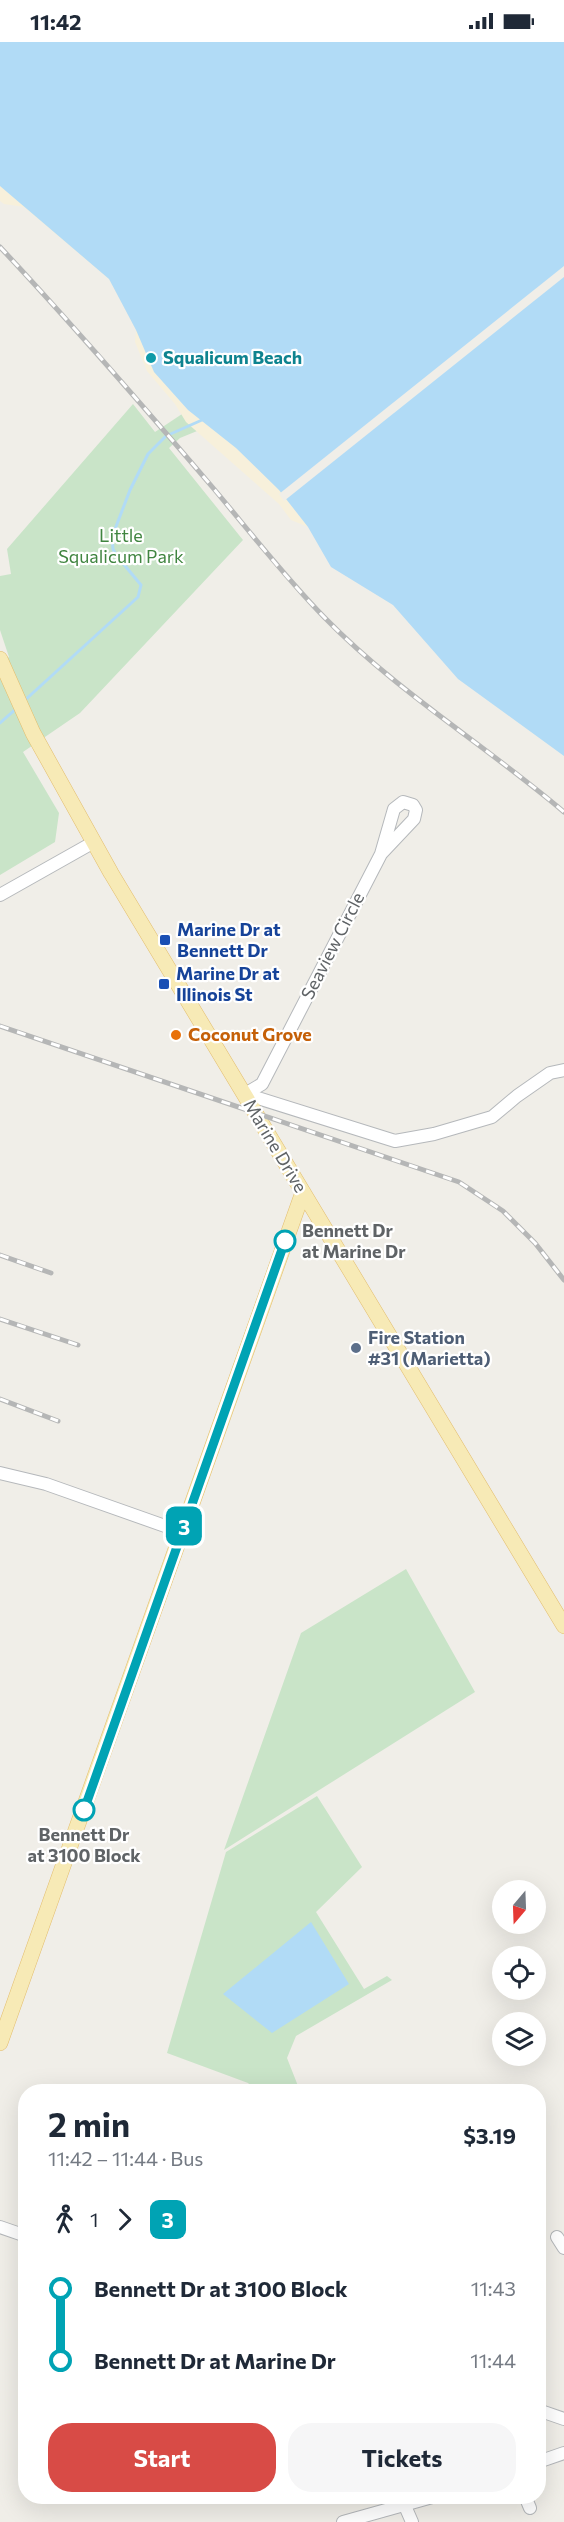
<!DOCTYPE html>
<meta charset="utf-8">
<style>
body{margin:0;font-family:Commissioner,sans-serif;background:#f6f6f7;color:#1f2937;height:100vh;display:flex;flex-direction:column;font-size:22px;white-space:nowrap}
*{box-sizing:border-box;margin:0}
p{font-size:20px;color:#747a83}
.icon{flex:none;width:33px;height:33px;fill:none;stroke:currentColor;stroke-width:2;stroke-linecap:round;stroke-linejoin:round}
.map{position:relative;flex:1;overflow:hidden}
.sheet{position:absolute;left:18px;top:2042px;width:528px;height:420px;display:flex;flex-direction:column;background:#fff;border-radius:24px;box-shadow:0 6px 24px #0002}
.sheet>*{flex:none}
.badge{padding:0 12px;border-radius:9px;font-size:21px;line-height:39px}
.needle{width:39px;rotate:199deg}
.buttons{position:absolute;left:492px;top:1838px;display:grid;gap:12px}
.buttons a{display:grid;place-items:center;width:54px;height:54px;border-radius:50%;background:#fff;box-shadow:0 6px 24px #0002;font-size:30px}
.map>.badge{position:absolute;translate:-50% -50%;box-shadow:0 0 0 3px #fff}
.legs{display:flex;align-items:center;gap:9px;height:66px;padding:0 30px;font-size:20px}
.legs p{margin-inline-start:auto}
.summary{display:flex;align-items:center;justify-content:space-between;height:102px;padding:0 30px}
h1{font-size:33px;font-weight:700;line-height:45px}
.cta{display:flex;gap:12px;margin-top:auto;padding:12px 30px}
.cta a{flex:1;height:69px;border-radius:24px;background:#d84b46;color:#fff;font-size:24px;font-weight:700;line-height:69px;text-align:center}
.cta a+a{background:#f6f6f7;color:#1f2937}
ul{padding:0 30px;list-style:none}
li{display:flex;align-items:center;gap:21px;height:72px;font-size:22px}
li i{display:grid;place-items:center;width:9px;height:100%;margin:0 8px;background:currentColor}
li i::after{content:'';width:15px;height:15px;margin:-8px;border:4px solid;border-radius:50%;background:#fff}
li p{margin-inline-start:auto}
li:first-child i{background:linear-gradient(#0000 50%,currentColor 0)}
li:last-child i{background:linear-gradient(currentColor 50%,#0000 0)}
.status{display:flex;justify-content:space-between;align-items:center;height:42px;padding:0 30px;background:#fff;direction:ltr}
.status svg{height:16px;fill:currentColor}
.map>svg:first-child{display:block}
.green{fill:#c9e4c8}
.sand{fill:#f7f0db}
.water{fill:#b1dbf6}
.pier{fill:#f0eee8}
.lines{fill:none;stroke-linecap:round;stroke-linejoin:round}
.stream{stroke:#b1dbf6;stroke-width:3}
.minor-casing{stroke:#b5b8bb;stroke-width:14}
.major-casing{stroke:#e3bd6d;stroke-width:16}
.minor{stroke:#fff;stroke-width:12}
.major{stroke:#f7eab6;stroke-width:15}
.rail-casing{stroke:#b5b6b6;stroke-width:5}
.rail{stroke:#fff;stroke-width:3;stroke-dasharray:9;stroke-linecap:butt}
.line-1-casing{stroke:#fff;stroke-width:14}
.line-1{stroke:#00a3b4;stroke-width:9}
.culture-dot{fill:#0f9aa8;stroke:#fff;stroke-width:2}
.transit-dot{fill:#1a4fb4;stroke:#fff;stroke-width:2}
.food-dot{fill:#e8710a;stroke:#fff;stroke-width:2}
.stop-1-dot{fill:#fff;stroke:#00a3b4;stroke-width:3}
.service-dot{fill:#5c6f8a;stroke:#fff;stroke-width:2}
.labels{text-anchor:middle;stroke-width:4.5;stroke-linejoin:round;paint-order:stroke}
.culture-label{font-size:18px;font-weight:bold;fill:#0d838f;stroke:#fff;text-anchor:start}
.park-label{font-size:18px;fill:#408540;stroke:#fff}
.transit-label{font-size:18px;font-weight:bold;fill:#164399;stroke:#fff;text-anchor:start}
.street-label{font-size:18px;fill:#5f6366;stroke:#fff}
.food-label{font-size:18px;font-weight:bold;fill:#c56008;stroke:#fff;text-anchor:start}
.stop-label{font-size:18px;font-weight:bold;fill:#5f6366;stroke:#fff;text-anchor:start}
.service-label{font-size:18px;font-weight:bold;fill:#4e5e75;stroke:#fff;text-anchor:start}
</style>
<div class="status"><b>11:42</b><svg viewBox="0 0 49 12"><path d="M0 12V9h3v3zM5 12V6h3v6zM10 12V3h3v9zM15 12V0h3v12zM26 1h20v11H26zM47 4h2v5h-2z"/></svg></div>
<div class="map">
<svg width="564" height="2480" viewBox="0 0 564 2480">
<rect width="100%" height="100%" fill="#f0eee8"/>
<!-- green -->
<path class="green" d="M133,362L155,390L188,368L202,387L180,396L169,406L243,498L80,671L23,710L59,771L55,800L0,833V619L9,615L0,588V534L11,532L7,507Z
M406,1527L475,1650L224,1808L301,1591Z
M317,1754L362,1825L316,1870L364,1947L387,1934L392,1938L296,1994L287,2016L300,2049H256L248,2041L167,2011L226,1810Z"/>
<!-- sand -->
<path class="sand" d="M0,136L118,236L308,485L291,478L279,462L186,380L175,362L147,329L135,300L136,288L109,237L24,165L4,162L0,159Z"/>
<!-- water -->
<path class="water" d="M0,0H564V714L458,637L393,563L331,525L308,485L279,448L236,406L188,368L154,330L136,288L109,237L0,144Z
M311,1880L349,1942L272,1991L223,1952Z"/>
<!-- pier -->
<path class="pier" d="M564,224V235L284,459L279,452Z"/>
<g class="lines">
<!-- stream -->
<path class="stream" d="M24,659L138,555L141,543L116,513L113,507L112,495L130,448L148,412L166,394L202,378
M0,681L17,666"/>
<defs>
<path id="minor" d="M0,853L94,800
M245,1052L262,1042L381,812L414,777L416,768L413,763L403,760L394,767L381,812
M245,1052L395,1099L434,1092L492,1075L517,1054L550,1031L564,1028
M0,1431L46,1442L182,1490
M0,2185L26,2194
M557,2195L564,2206
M538,2368L564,2377
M538,2420L564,2411
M525,2454L530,2466
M405,2464L412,2480
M343,2480L436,2454"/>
<path id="major" d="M0,617L33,691L111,831L564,1584
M0,2001L303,1150"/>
</defs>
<!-- minor casing -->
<use href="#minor" class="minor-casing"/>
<!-- major casing -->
<use href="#major" class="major-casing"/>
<!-- minor -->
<use href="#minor" class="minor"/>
<!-- major -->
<use href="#major" class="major"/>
<defs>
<path id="rail" d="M0,205C74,284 144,365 214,447C250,490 285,535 324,575C396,649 485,703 564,770
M0,984L459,1140L503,1169L535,1201L564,1238
M0,1213L51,1231
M0,1277L78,1303
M0,1357L58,1379"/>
</defs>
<!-- rail casing -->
<use href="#rail" class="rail-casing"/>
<!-- rail -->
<use href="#rail" class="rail"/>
</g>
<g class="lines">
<defs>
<path id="line-1" d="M84,1768L285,1199"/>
</defs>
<!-- line-1 casing -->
<use href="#line-1" class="line-1-casing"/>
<!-- line-1 -->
<use href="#line-1" class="line-1"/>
</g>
<!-- markers -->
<circle class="culture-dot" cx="151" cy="316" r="6"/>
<g class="transit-dot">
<rect x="159" y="892" width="12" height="12" rx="3"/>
<rect x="158" y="936" width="12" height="12" rx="3"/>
</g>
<circle class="food-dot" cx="176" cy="993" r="6"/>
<g class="stop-1-dot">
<circle cx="285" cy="1199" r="10"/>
<circle cx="84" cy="1768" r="10"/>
</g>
<circle class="service-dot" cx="356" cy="1306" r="6"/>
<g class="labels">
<!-- culture labels -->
<g class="culture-label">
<text x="163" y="322">Squalicum Beach</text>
</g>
<!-- park labels -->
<g class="park-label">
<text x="121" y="500">Little<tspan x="121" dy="21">Squalicum Park</tspan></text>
</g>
<!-- transit labels -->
<g class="transit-label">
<text x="177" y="894">Marine Dr at<tspan x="177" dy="21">Bennett Dr</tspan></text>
<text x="176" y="938">Marine Dr at<tspan x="176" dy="21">Illinois St</tspan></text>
</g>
<!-- street labels -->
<g class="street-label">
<text transform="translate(333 904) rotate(-63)" y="6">Seaview Circle</text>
<text transform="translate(275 1104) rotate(59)" y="6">Marine Drive</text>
</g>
<!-- food labels -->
<g class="food-label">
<text x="188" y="999">Coconut Grove</text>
</g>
<!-- stop labels -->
<g class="stop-label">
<text x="302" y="1195">Bennett Dr<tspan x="302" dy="21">at Marine Dr</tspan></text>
<text x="84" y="1799" text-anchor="middle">Bennett Dr<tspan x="84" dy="21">at 3100 Block</tspan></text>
</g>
<!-- service labels -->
<g class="service-label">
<text x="368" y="1302">Fire Station<tspan x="368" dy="21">#31 (Marietta)</tspan></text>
</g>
</g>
</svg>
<div class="buttons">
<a><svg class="needle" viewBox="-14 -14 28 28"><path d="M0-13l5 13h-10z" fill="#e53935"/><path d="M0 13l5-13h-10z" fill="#747a83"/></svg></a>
<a><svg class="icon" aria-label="locate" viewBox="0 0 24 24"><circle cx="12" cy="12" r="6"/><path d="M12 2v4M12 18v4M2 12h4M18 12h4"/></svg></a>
<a><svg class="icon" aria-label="layers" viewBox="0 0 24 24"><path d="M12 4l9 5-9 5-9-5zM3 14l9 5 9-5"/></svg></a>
</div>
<b class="badge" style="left:184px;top:1484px;background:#00a3b4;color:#fff">3</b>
<section class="sheet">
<div class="summary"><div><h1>2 min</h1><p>11:42 – 11:44 · Bus</p></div><b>$3.19</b></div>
<div class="legs"><svg class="icon" aria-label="walk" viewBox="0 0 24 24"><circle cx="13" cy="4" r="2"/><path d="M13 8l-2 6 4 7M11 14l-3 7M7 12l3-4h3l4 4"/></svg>1<svg class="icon" aria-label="forward" viewBox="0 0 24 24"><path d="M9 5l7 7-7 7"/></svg><b class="badge" style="background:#00a3b4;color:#fff">3</b></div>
<ul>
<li><i style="color:#00a3b4"></i><b>Bennett Dr at 3100 Block</b><p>11:43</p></li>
<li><i style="color:#00a3b4"></i><b>Bennett Dr at Marine Dr</b><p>11:44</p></li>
</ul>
<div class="cta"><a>Start</a><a>Tickets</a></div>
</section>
</div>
